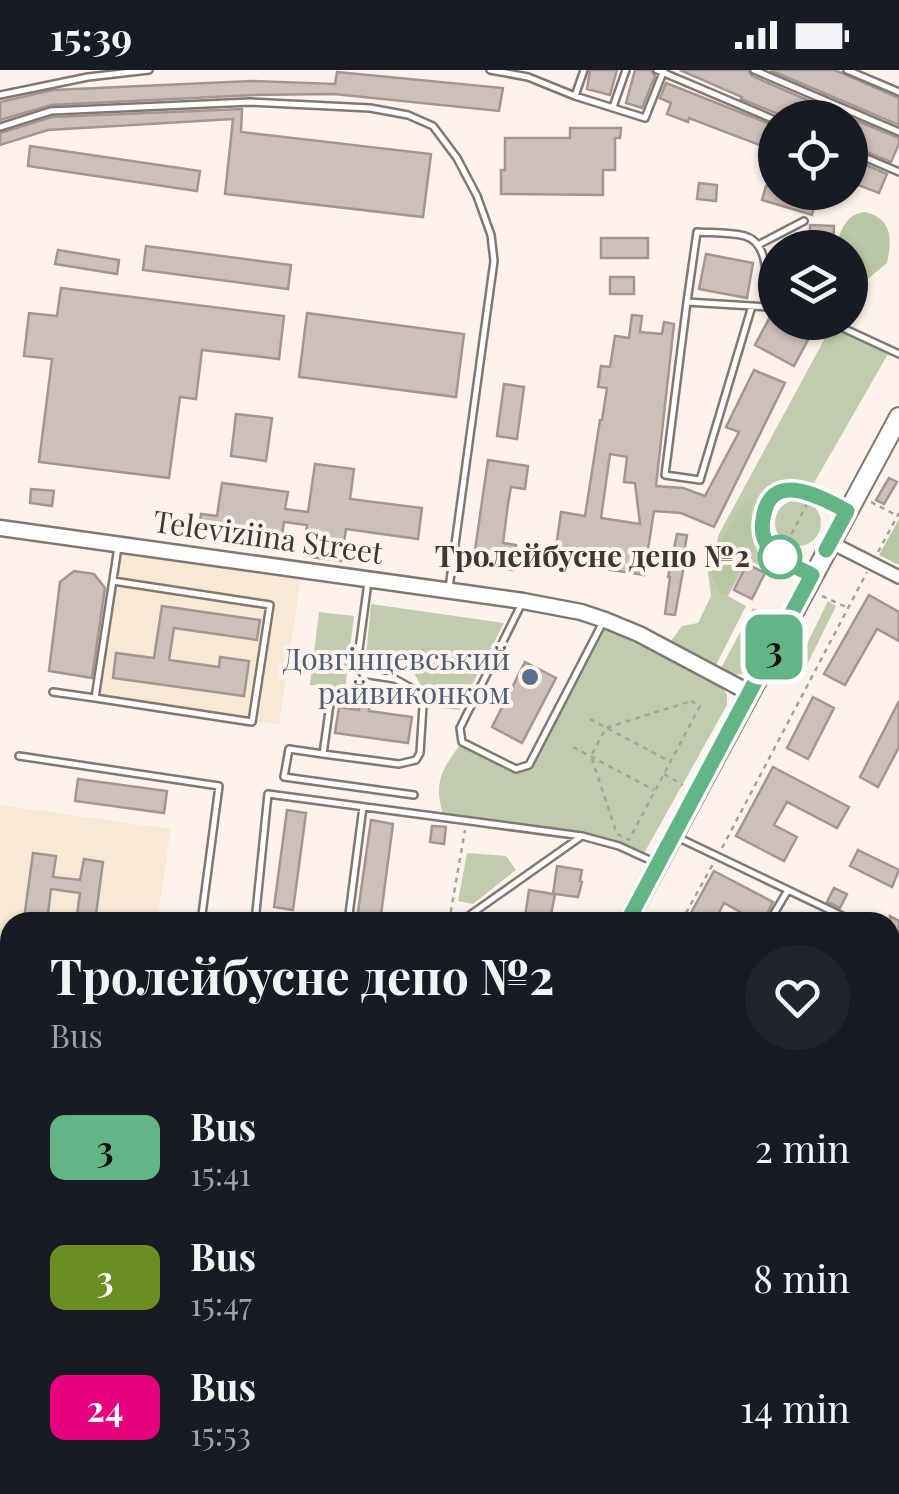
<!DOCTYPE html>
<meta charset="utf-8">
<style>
body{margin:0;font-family:"Playfair Display",serif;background:#20242c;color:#f1f3f6;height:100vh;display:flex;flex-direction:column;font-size:38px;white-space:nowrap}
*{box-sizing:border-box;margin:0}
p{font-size:32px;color:#9ea1a6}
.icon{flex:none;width:55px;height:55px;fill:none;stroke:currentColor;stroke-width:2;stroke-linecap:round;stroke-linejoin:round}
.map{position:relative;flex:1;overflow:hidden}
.panel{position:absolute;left:0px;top:842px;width:900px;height:582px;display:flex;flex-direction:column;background:#171b24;border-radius:30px 30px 0 0;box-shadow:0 2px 8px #0004}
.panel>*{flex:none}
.badge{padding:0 20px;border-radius:15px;font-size:35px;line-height:65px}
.fabs{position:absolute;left:758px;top:30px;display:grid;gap:20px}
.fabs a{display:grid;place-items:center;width:110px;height:110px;border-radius:50%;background:#171b24;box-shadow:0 2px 8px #0004;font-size:50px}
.map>.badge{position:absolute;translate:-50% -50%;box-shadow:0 0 0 5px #fff}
.round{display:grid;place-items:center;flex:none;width:105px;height:105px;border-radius:52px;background:#20242c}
.headline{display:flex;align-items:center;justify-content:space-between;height:170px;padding:0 50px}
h1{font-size:48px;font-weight:700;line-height:75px}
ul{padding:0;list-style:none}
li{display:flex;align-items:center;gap:30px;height:130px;padding:0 50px}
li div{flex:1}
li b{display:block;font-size:38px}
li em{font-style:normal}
li .badge{min-width:110px;font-weight:700;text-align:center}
.status{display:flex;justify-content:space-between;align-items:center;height:70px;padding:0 50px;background:#171b24;direction:ltr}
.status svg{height:28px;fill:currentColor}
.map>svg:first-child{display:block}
.education{fill:#f7e9d5}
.green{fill:#c0ccad}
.forest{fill:#bac7a6}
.building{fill:#cdbfb9;stroke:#a39590;stroke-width:2.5;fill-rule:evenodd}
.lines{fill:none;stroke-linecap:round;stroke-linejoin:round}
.service-casing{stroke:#837870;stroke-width:10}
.minor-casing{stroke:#837870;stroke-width:16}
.tertiary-casing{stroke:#837870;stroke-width:19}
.primary-casing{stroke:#837870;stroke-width:22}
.path{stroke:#a8a19b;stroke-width:2.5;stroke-dasharray:5 5;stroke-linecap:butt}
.service{stroke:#fff;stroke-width:5}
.minor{stroke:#fff;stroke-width:11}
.tertiary{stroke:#fff;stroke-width:14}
.primary{stroke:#fff;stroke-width:18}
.line-casing{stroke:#fff;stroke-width:22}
.line{stroke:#64b586;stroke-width:15}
.stop-dot{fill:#fff;stroke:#64b586;stroke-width:5}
.service-dot{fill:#5c6f8a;stroke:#fdf3ec;stroke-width:4}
.labels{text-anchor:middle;stroke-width:8;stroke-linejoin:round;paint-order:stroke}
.street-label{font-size:30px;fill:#3c3734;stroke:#fdf3ec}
.stop-label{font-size:30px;font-weight:bold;fill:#3c3734;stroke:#fdf3ec;text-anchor:end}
.service-label{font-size:30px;fill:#4e5e75;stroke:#fdf3ec;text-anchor:end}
</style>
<div class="status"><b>15:39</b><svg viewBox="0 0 49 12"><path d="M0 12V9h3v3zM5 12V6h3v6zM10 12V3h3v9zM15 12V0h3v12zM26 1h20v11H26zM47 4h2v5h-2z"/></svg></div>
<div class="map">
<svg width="899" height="1424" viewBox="0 0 899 1424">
<rect width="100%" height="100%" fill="#fdf3ec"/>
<!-- education -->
<path class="education" d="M118,474L302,501L279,655L95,628Z
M0,735L171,759L157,852H10V888L0,886Z"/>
<!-- green -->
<path class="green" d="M831,257L888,284L814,413C783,407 756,418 755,453C755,460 756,471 760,477C763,482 768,485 772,490L767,499L748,490L728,526L746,536L716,595L671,571L682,556L698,553L711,526L708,503L719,464Z
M775 453a23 23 0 1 1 46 0a23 23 0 1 1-46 0Z
M828,531L836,536L806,597L798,592Z
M371,534L504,553L459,640L432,637L413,601L371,594L366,586Z
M753,538L769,546L770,559L747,603L735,605L721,598Z
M319,542L354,546L345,619L310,615Z
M602,556L636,570L720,616L727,624V635L642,787C581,759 510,757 444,748C433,712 441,701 462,672L516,699L529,695Z
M467,783L506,786L516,800L473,834L458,831Z
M232,1415H343V1424H229Z"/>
<!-- forest -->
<path class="forest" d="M865,142C893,149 892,169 887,193C875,202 865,214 850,219V178L837,177C839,161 847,143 865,142Z
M747,430L753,432L750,448L754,483L746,488L727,524H721L711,505L726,461Z
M899,449V495L879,485Z"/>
<!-- building -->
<path class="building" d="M590,0H617L610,25L587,19Z
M635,0H651L655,6L642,38L626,33Z
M680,0H748L752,6L849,48H788L741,29L742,27Z
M770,0H834L842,3L899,28V55Z
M337,2L503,18L499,41L334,24L254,25L51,35L0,50V32L53,20L251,11L335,14Z
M666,13L775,56V81L689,48L688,52L667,44L671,33L660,28Z
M242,39L241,62L431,84L423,147L225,124L233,49L48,60L0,75V63L52,47Z
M850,48L899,68V74L891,92L850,75Z
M570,58H621L620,68H615V100H603V125L501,124V100H505V68H570Z
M30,76L200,101L197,121L28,96Z
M850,88L887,104L879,123L850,112Z
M699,113L717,115L716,131L697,129Z
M766,116L775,118V122H789L816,130L812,145L762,130Z
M810,155L834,156L833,178H816L817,170L810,169Z
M601,168H648V188H601Z
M146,176L291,195L288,219L143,200Z
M58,180L119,190L117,204L55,194Z
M706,184L753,193L747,228L699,219Z
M610,207H634V224H610Z
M61,218L284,246L279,289L202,280L196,329L180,327L169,408L39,392L52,289L24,286L29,243L57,246Z
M307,243L464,264L456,327L299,307Z
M632,245L642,246L640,262L662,264L664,252L674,254L656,416L683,418L705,426L739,362L726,357L754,300L785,313L714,457L681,443L654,441L644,505L554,491L561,442L585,446L600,350H602L607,318L598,317L601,296L610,297L615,266L629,268ZM610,384L627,387L624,412L635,413L640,454L601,448Z
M770,247L775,250V252H780L809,268L794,296L755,275Z
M504,314L524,317L517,369L497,366Z
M236,344L272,348L266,391L231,386Z
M488,390L528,396L525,419L511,417L508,434L503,473L516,475L513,500L473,494Z
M315,394L354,399L350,429L422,438L418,469L346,459L341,491L303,486L307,455L284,452L281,472L199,461L201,444L217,446L222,413L288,422L285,439L308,442Z
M889,408L897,412L884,434L876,430Z
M31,419L54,421L52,436L30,433Z
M677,464L687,465L683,489L685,490L675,545L665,544L670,507H668Z
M747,494L765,503L752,529L734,520Z
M74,501L94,504L105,518L92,608L49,601L60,512Z
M869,525L899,542V571L877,559L845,615L824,604Z
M162,536L260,550L257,570L174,558L169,590L219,597L220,587L249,591L244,626L113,608L116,583L154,588Z
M525,592L556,608L522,673L492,657Z
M813,627L834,638L808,689L787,678Z
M360,631L370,633L369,641L412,647L408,673L335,663L339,637L359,640Z
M899,631V677L878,717L860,707Z
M773,697L849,737L837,758L787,732L774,755L797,767L784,791L736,766Z
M78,709L167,721L164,743L75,731Z
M287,740L306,743L293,840L274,837Z
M371,750L393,754L380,852L357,849Z
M432,756L446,757L444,774L430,772Z
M858,780L899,800L892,817L850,796Z
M33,783L56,786L53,807L80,810L84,789L103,792L95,852H76L80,823L51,819L47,852L24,849Z
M557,796L582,800L580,811L582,812L578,827L555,824L550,850L525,847L529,820L553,824Z
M714,801L773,832L763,852H749L740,848L742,843L724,833L714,852H686Z
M834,818L847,824L840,838L827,832Z
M890,846L899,851V965L890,961Z
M890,990L899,995V1005L890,1022Z
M890,1147L899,1152V1177L890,1172Z
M890,1234L899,1238V1297L890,1292Z
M0,1318L10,1319V1342L0,1340Z
M890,1367L899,1372V1416L894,1424H890Z
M374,1415H431L449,1424H392Z
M504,1415H546L541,1424H499Z"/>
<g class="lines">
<defs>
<path id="service" d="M490,0L528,7L575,26L645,48L664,0
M657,0L775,50
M754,0L899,62
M847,0L899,22
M0,25L88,7L149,0
M575,26L584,0
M613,37L626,0
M0,57L51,41L250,32L370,38L408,45L433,56L457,88L477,126L491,165L494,191L449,518
M850,81L899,102
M758,175L804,151
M687,232L697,162C712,163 730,162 745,166C771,173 766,216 767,237
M752,236L700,410L665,405L687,232L767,237L775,238
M830,252L899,284
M113,511L270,535L252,652L95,628L118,477
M522,533L460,658L462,672L516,699L529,695L603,552
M53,622L95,628
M330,634L323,684L399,694L416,690L420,683L423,636L413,619L395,609L363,604L357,594L368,512
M323,684L289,679L284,707L414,725
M19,686L219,716L201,852
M677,767L855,852
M255,852L268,724L582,766L619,776L656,793
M348,852L363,737
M460,852L579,768
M769,852L788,820
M0,1118L10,1100
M0,1177L10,1176
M0,1287L10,1288
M753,1415L770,1424
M37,1424L38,1415
M688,1424L693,1415
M831,1424L836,1415"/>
<path id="minor" d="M830,472L899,507
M812,505C799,498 780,491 771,480C763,471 761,460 763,449C770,398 820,427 847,441"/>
<path id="tertiary" d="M0,458L523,531L581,542L605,550L639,564L750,623
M0,886L10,887"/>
<path id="primary" d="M627,852L899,347
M0,1384L10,1386
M170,1415L193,1424
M217,1424L220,1415
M352,1424L353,1415"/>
</defs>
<!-- service casing -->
<use href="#service" class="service-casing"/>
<!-- minor casing -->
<use href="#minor" class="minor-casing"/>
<!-- tertiary casing -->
<use href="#tertiary" class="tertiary-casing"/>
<!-- primary casing -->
<use href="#primary" class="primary-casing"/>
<!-- path -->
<path class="path" d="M871,432L896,445
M787,473L807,434
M878,482L899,443
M822,526L846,537
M691,631L700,636L629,770L617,764L591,686L606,658Z
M590,649L669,691
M573,677L654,720
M664,704L683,715
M722,778L867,502
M449,852L465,760
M681,852L713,794
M375,1424L380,1415"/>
<!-- service -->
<use href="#service" class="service"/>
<!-- minor -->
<use href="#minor" class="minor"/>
<!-- tertiary -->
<use href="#tertiary" class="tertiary"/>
<!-- primary -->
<use href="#primary" class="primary"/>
</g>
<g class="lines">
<defs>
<path id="line" d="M627,852L812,505C799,498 780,491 771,480C763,471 761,460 763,449C770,398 820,427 847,441L826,480"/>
</defs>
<!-- line casing -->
<use href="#line" class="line-casing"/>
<!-- line -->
<use href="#line" class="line"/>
</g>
<!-- markers -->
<circle class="stop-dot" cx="780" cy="487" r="20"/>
<circle class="service-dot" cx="530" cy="607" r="10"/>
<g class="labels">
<!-- street labels -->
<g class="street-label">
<text transform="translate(268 468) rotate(8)" y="10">Televiziina Street</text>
</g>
<!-- stop labels -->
<g class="stop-label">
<text x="750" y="497">Тролейбусне депо №2</text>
</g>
<!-- service labels -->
<g class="service-label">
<text x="510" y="600">Довгінцевський<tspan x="510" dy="34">райвиконком</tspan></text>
</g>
</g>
</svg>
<div class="fabs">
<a><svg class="icon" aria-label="locate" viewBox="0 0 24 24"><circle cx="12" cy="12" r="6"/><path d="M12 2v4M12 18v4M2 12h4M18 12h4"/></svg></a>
<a><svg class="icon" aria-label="layers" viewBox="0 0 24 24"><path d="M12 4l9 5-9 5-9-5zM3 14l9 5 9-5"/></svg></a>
</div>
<b class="badge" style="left:774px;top:577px;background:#64b586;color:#111">3</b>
<section class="panel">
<div class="headline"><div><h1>Тролейбусне депо №2</h1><p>Bus</p></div><a class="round"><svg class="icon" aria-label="heart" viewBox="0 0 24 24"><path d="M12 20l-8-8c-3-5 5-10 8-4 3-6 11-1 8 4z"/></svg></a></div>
<ul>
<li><span class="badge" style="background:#64b586;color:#111">3</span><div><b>Bus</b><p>15:41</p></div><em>2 min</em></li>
<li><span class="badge" style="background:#6b8e23;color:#fff">3</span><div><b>Bus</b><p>15:47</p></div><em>8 min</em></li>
<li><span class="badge" style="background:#e6007e;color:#fff">24</span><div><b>Bus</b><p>15:53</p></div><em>14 min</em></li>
</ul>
</section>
</div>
